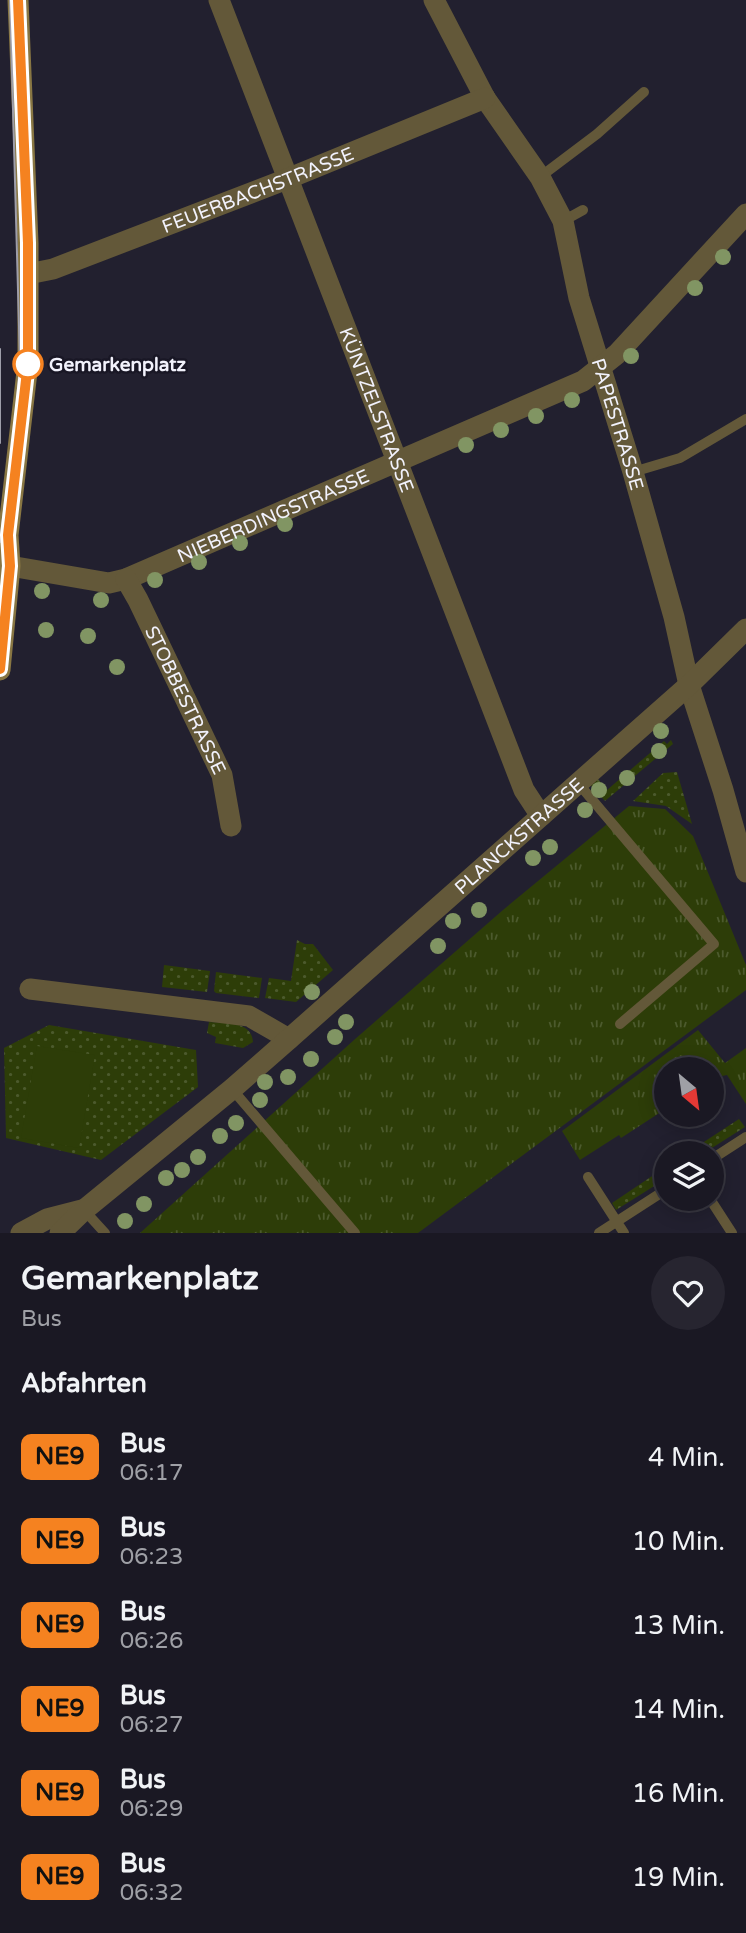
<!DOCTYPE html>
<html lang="de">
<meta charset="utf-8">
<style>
body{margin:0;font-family:"Varela Round",sans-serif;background:#272530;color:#f1f3f6;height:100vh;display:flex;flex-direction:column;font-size:26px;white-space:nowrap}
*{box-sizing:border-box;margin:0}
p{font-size:23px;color:#9fa0a6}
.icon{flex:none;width:38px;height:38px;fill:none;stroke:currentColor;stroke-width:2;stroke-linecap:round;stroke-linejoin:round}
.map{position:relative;height:1233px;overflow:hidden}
.panel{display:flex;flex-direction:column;background:#1a1823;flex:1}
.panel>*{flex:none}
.badge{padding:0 14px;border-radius:10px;font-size:24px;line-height:46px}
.needle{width:46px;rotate:151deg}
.buttons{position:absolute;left:654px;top:1057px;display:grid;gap:14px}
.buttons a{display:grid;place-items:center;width:70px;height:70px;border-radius:50%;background:#1a1823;box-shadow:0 4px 18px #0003,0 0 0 2px #383741;font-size:35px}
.map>.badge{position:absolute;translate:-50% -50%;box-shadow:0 0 0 4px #fff}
h2{padding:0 21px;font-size:26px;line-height:63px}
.round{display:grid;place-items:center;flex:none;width:74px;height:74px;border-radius:37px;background:#272530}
.summary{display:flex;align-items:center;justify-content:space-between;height:119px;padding:0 21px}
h1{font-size:33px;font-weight:700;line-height:52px}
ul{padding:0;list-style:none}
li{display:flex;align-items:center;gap:21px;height:84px;padding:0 21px}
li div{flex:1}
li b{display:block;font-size:26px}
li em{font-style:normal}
li .badge{min-width:77px;font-weight:700;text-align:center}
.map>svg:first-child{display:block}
.grass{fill:url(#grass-dots)}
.park{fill:url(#park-tufts)}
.pitch{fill:#2d3d08}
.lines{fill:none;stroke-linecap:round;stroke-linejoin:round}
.service{stroke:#635839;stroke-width:10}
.minor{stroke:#635839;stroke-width:21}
.secondary{stroke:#887643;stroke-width:21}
.tram{stroke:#9e9eaa;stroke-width:2}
.tree{fill:#819563}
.line-casing{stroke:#fff;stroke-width:16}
.line{stroke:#f58220;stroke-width:10}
.stop-dot{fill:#fff;stroke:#f58220;stroke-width:3.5}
.labels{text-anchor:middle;stroke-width:5;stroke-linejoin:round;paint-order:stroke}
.street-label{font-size:19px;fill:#f2f2fc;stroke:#191725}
.stop-label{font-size:19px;font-weight:bold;fill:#f2f2fc;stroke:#191725;text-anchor:start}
</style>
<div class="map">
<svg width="746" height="1233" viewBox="0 0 746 1233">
<defs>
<pattern id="grass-dots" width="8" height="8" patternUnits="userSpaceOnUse" patternTransform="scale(1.75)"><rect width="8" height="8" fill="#2d3d08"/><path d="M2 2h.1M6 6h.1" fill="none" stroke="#4c5a2d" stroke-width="1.8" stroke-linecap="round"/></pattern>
<pattern id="park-tufts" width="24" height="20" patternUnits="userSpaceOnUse" patternTransform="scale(1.75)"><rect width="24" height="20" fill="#2d3d08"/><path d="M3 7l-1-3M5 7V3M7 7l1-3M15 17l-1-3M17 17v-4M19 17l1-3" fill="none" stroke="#4c5a2d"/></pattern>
</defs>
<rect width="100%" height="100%" fill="#22202f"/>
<!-- grass -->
<path class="grass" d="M671,740L673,744L605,801L587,781L598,779L607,790L664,741L667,744Z
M677,772L692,824L666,806L633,801L663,773Z
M297,940L305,944H313L333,970L296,1002L265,998L269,978L291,981Z
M164,965L210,971L207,992L162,987Z
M216,972L262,978L259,998L216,993L214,991Z
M209,1022C226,1023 252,1021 253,1042L243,1048L215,1043L216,1037L207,1033Z
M49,1025L196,1050L198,1087L101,1160L6,1138L4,1048Z
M739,1119L745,1127L704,1153H687Z
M667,1166V1178L616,1210L612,1203Z"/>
<!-- park -->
<path class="park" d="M629,806L665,809L693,836L746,965V990L418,1233H140L354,1040L503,910Z
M698,1030L725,1063L746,1048V1104L727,1075L712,1078V1069H667V1108L621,1138L619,1135L580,1160L562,1131Z"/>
<!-- pitch -->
<path class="pitch" d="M37,1046L95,1055L79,1148L21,1138Z"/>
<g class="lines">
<!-- service -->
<path class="service" d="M540,177L597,134L644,92
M563,221L583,210
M633,472L680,458L746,419
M578,783L714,944L620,1024
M232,1089L355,1233
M712,1159L746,1137
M588,1177L624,1233
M710,1199L732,1233
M84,1210L105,1233
M599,1233L667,1189"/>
<!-- minor -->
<g class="minor">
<path id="s1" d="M219,0L524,790L541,816"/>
<path id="s2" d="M434,0L485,98L540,177L563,221L579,298L633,472L674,617L689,685L723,790L746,872"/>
<path id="s3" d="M28,274L53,269L287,179L485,98"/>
<path id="s4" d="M10,566L109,583L126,579L583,381L617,354L746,214"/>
<path id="s5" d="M126,579L138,600L222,775L231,826"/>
<path d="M30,989L249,1016L289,1039"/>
<path d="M21,1233L47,1219L82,1210"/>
<path id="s6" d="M60,1233L84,1210L232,1089L289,1039L689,685L746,629"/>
</g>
<!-- secondary -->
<path class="secondary" d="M0,670L10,566L8,535L28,363V243L18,0"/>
<!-- tram -->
<path class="tram" d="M0,349V443
M0,542L15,426L20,363L10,0"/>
</g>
<!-- trees -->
<g class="tree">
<circle cx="723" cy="257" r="8"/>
<circle cx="695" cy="288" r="8"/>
<circle cx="631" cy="356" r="8"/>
<circle cx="572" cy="400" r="8"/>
<circle cx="536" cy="416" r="8"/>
<circle cx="501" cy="430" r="8"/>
<circle cx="466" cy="445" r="8"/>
<circle cx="285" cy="524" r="8"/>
<circle cx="240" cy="543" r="8"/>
<circle cx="199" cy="562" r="8"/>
<circle cx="155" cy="580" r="8"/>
<circle cx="42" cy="591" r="8"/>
<circle cx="101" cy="600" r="8"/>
<circle cx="46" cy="630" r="8"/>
<circle cx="88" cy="636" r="8"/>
<circle cx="117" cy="667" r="8"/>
<circle cx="661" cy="731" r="8"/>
<circle cx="659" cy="751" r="8"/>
<circle cx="627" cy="778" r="8"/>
<circle cx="599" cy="790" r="8"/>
<circle cx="585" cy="810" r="8"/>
<circle cx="550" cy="847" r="8"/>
<circle cx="533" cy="858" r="8"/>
<circle cx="479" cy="910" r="8"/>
<circle cx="453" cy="921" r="8"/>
<circle cx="438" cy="946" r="8"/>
<circle cx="312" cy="992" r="8"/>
<circle cx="346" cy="1022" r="8"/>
<circle cx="335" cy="1037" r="8"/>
<circle cx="311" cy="1059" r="8"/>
<circle cx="288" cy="1077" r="8"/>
<circle cx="265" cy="1082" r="8"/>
<circle cx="260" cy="1100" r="8"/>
<circle cx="236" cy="1123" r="8"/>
<circle cx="220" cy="1136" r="8"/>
<circle cx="198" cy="1157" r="8"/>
<circle cx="182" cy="1170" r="8"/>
<circle cx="166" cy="1178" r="8"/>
<circle cx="144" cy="1204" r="8"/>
<circle cx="125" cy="1221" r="8"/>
</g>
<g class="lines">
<defs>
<path id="line" d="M0,669L10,566L8,535L28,363V243L18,0"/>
</defs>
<!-- line casing -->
<use href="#line" class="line-casing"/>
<!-- line -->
<use href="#line" class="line"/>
</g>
<!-- markers -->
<circle class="stop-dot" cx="28" cy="364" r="14"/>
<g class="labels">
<!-- street labels -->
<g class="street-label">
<text dy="7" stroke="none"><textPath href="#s3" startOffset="245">FEUERBACHSTRASSE</textPath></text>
<text dy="7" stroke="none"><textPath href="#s1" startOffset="439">KÜNTZELSTRASSE</textPath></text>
<text dy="7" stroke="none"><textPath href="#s2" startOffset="467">PAPESTRASSE</textPath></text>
<text dy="7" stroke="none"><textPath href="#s4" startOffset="278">NIEBERDINGSTRASSE</textPath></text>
<text dy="7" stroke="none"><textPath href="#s5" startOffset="135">STOBBESTRASSE</textPath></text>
<text dy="7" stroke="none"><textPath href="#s6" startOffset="607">PLANCKSTRASSE</textPath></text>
</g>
<!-- stop labels -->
<g class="stop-label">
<text x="49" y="371">Gemarkenplatz</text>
</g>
</g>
</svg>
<div class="buttons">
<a><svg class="needle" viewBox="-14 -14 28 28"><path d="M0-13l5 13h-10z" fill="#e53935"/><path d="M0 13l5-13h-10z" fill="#9fa0a6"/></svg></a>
<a><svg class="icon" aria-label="layers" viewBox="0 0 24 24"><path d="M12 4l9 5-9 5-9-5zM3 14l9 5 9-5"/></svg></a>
</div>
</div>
<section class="panel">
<div class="summary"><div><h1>Gemarkenplatz</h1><p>Bus</p></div><a class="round"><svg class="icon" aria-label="heart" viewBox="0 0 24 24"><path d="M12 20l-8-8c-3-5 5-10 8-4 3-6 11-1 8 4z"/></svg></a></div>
<h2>Abfahrten</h2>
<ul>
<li><span class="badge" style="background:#f58220;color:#111">NE9</span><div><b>Bus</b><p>06:17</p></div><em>4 Min.</em></li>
<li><span class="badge" style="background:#f58220;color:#111">NE9</span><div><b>Bus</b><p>06:23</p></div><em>10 Min.</em></li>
<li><span class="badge" style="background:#f58220;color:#111">NE9</span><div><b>Bus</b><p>06:26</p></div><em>13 Min.</em></li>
<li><span class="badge" style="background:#f58220;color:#111">NE9</span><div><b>Bus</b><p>06:27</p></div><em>14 Min.</em></li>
<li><span class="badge" style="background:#f58220;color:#111">NE9</span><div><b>Bus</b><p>06:29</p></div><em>16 Min.</em></li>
<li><span class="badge" style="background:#f58220;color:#111">NE9</span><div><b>Bus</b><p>06:32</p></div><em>19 Min.</em></li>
</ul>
</section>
